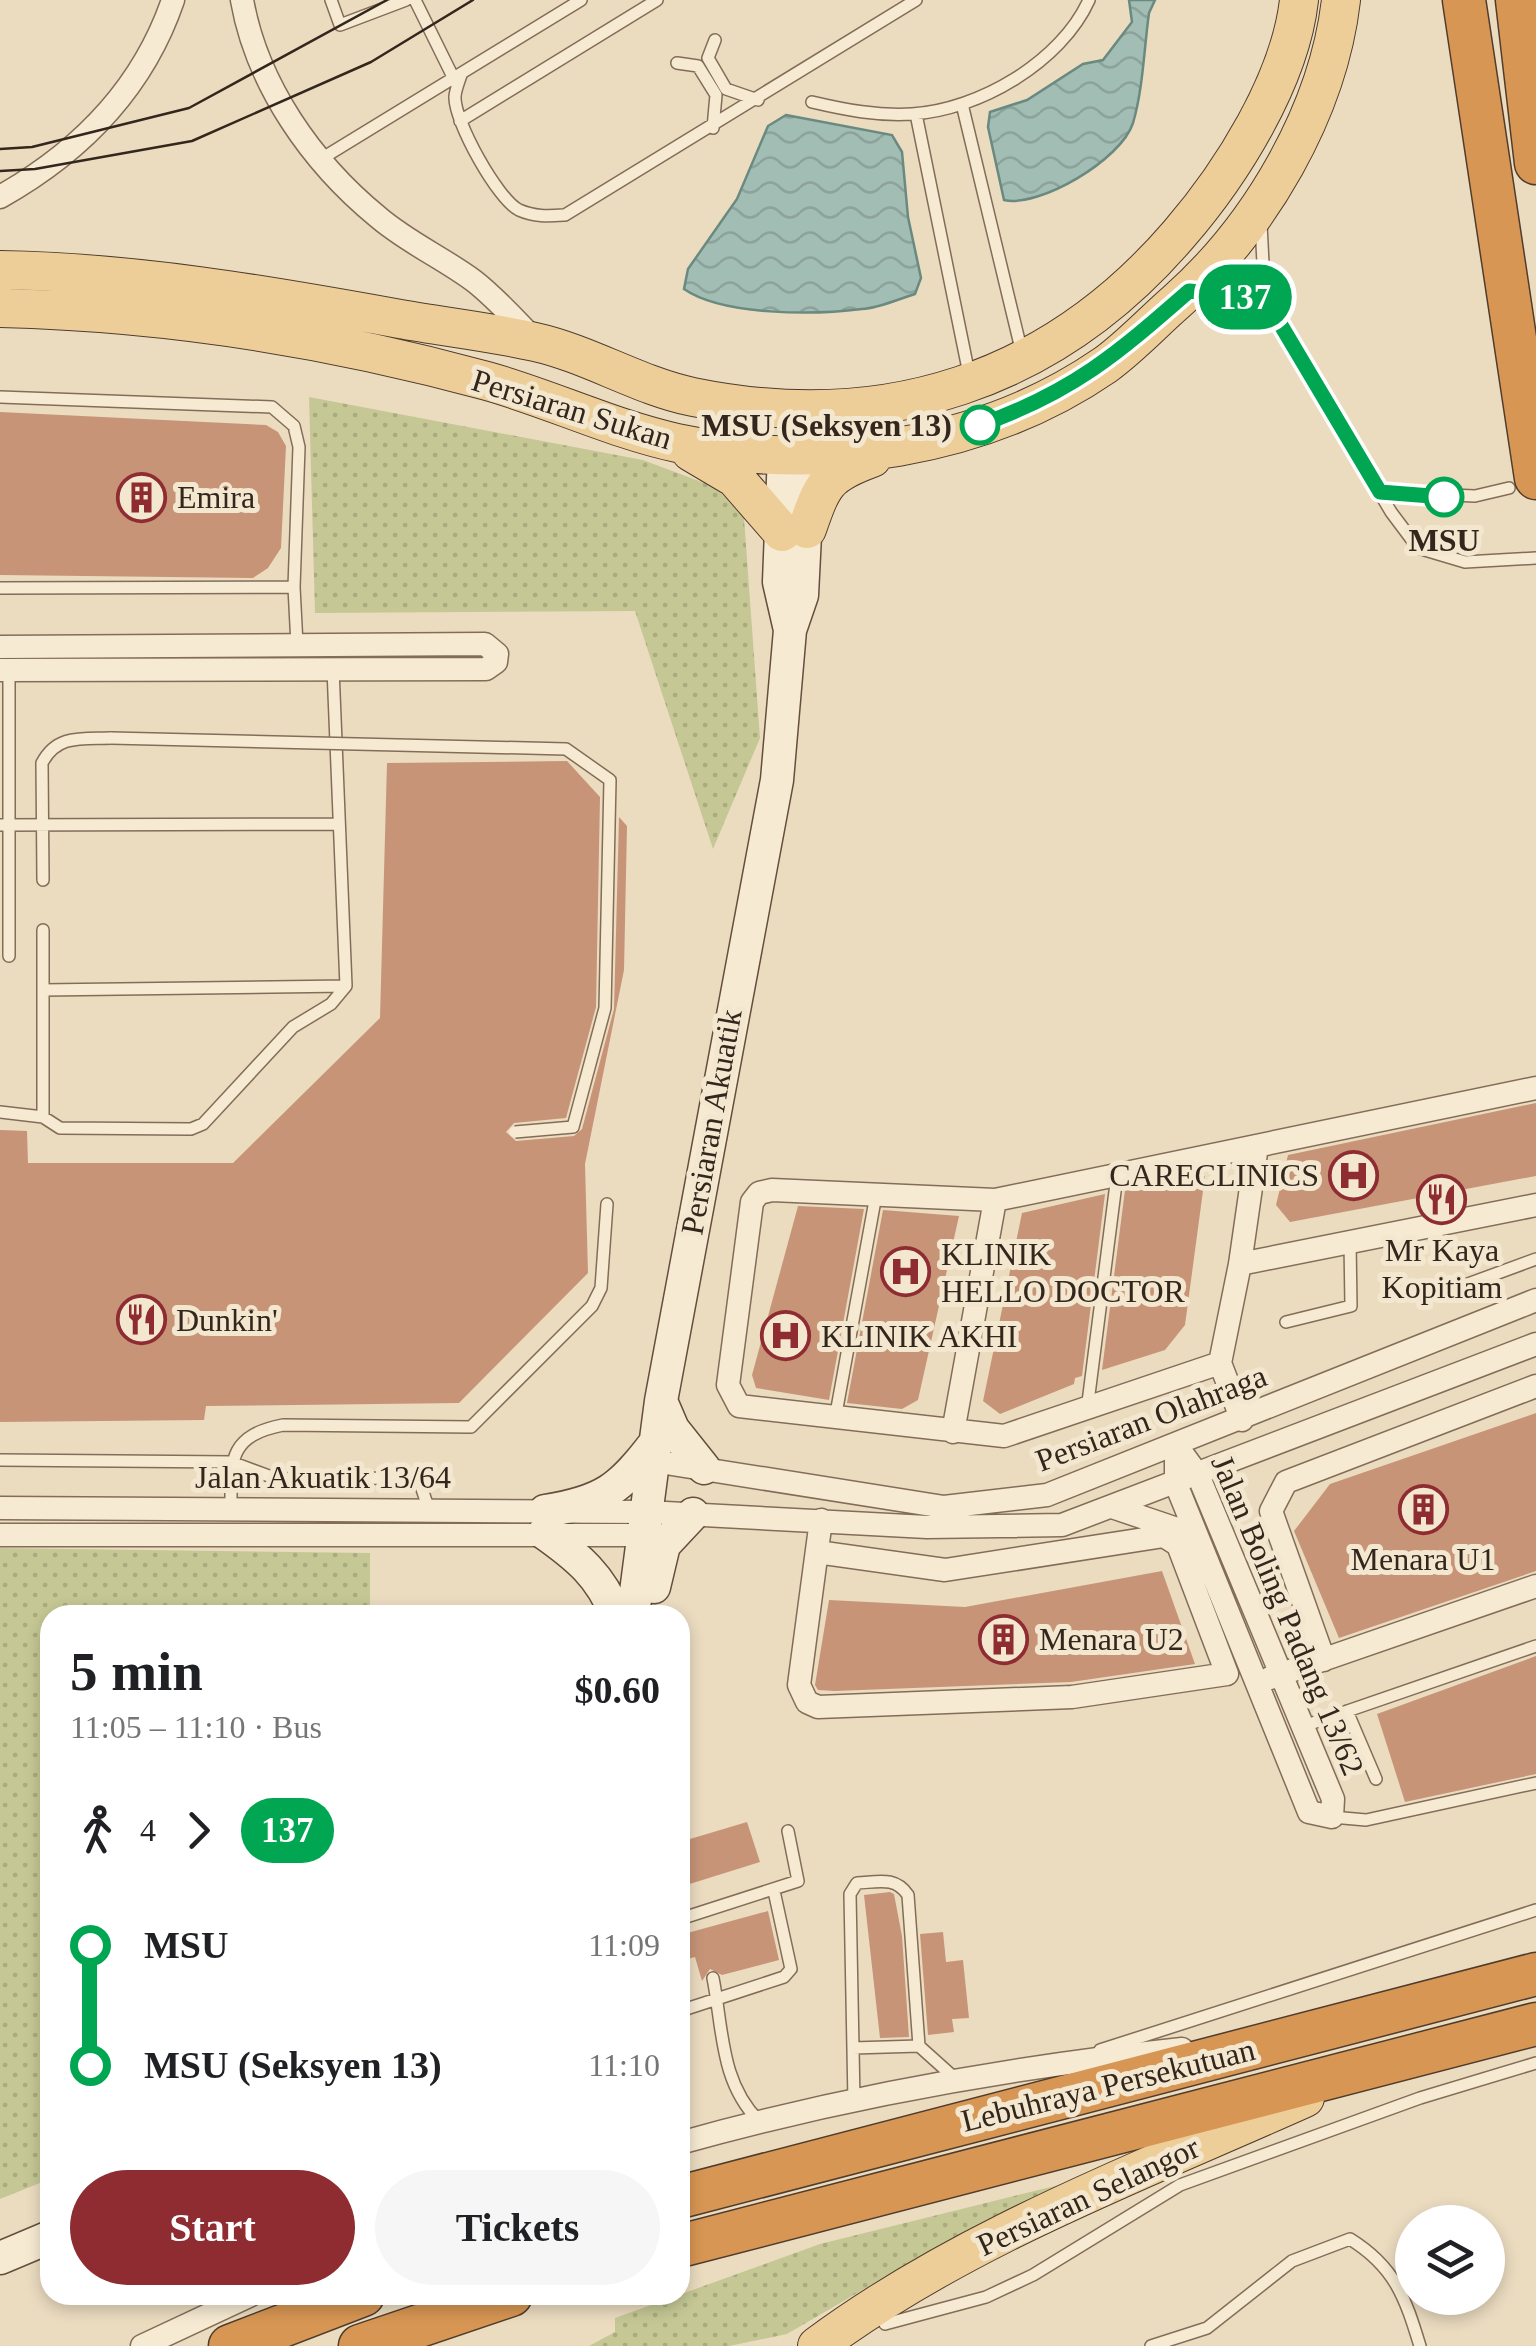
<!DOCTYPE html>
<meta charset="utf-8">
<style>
body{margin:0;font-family:Georgia,serif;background:#f6f6f6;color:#202124;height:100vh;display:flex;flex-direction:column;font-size:38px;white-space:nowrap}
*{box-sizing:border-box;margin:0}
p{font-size:32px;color:#757577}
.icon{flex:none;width:55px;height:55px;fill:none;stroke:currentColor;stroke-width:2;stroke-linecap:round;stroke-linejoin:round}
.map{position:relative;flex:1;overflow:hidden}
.panel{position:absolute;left:40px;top:1605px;width:650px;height:700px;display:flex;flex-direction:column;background:#fff;border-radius:30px;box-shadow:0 5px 15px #0003}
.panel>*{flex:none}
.badge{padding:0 20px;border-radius:32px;font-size:35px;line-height:65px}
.controls{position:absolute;left:1395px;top:2205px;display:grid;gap:20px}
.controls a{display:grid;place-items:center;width:110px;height:110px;border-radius:50%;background:#fff;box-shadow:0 5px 15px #0003;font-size:50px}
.map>.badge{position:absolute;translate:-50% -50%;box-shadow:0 0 0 5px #fff}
.legs{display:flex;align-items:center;gap:15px;height:110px;padding:0 30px;font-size:32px}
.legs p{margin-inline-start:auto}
.summary{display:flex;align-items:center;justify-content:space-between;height:170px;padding:0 30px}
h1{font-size:55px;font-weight:800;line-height:75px}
.primary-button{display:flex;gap:20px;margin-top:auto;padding:20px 30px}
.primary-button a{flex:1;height:115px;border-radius:60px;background:#8e2c32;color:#fff;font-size:40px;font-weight:800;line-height:115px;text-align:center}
.primary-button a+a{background:#f6f6f6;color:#202124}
ul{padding:0 30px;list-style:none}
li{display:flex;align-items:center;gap:35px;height:120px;font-size:38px}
li i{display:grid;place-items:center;width:15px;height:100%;margin:0 12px;background:currentColor}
li i::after{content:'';width:25px;height:25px;margin:-12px;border:8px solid;border-radius:50%;background:#fff}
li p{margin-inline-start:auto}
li:first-child i{background:linear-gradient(#0000 50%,currentColor 0)}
li:last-child i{background:linear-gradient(currentColor 50%,#0000 0)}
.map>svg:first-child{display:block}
.grass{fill:url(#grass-dots)}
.water{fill:url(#water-waves);stroke:#6a8a81;stroke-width:2.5}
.building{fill:#c79477}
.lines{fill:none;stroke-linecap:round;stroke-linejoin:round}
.lane-casing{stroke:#836d59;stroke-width:14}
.street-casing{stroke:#836d59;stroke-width:25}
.secondary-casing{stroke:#644e3c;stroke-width:35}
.primary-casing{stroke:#503c2d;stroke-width:40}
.highway-casing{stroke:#503c2d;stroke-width:45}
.lane{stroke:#f6ead2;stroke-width:11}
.street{stroke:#f6ead2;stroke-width:22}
.secondary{stroke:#f6ead2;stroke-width:32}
.primary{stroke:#edce98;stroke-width:38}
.highway{stroke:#d79653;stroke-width:42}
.tram{stroke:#33261c;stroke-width:2.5}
.lane-bridge-casing{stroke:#836d59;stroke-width:14;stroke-linecap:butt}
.lane-bridge{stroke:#f6ead2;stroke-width:11}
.line-1-casing{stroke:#fff;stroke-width:22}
.line-1{stroke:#00a651;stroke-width:15}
.stop-1-dot{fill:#fff;stroke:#00a651;stroke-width:5}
.labels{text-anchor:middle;stroke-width:10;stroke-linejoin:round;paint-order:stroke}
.street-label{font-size:32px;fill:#33261c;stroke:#f3e7cf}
.stop-label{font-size:32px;font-weight:bold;fill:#33261c;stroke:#f3e7cf;text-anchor:end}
.poi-label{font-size:32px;fill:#33261c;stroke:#f3e7cf;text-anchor:start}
</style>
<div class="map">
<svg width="1536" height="2346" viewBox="0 0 1536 2346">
<defs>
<pattern id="grass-dots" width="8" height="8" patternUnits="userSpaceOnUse" patternTransform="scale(2.5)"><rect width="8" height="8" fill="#c5c894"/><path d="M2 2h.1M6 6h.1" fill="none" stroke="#aaac7f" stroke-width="1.8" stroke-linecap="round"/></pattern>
<pattern id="water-waves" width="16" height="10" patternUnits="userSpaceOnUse" patternTransform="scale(2.5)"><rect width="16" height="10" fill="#a2bdb4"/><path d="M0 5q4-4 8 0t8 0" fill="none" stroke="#8ca29a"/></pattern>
</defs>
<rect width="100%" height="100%" fill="#ebdcc0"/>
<!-- grass -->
<path class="grass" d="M309,397L643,460L715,487L744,518L760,738L713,849L635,611L315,613Z
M0,1548L370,1553V1615H50V2179L0,2199Z
M1071,2182L926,2253L787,2334L729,2346H589L615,2332V2318L820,2244Z"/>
<!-- water -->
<path class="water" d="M1129,0H1155L1149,13C1144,49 1143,89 1133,123C1121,160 1039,208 1004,200L988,127L990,112L1027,100L1083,64L1103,60L1132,22Z
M786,115L892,135L902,152L908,217L921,278L915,294C898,299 880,308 862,309C815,315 723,316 684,289L688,269L737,199L768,126Z"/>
<!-- building -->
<path class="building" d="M0,412L266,425L278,432L286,446L281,548L268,568L253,578L0,575Z
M567,761L600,797L596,1007L566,1118L514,1123L506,1132L516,1141L574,1136L582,1129L614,1009L619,817L627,826L624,970L585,1164L588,1273L459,1403L206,1406L204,1420L0,1422V1130L27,1131L28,1163H233L380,1018L387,763Z
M1536,1103V1176L1290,1222L1276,1205L1288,1155Z
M1205,1176L1185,1325L1165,1350L1102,1370L1125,1190Z
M1105,1194L1082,1376L1075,1378L1074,1384L1000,1414L983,1401L1022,1213Z
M798,1206L864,1209L829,1400L756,1388L752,1375Z
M883,1210L959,1216L918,1400L902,1409L847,1403Z
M1536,1413V1571L1339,1638L1294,1531L1330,1484Z
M1162,1571L1195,1664L1071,1682L835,1691L818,1690L815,1685L829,1600L965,1607Z
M1536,1656V1774L1405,1802L1377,1714Z
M747,1822L760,1862L680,1887V1842Z
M890,1892L894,1894L902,1936L909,2037L880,2038L864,1895Z
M768,1911L779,1960L722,1975L710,1969L702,1981L695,1957L680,1961V1935Z
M943,1932L946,1962L963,1960L969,2018L952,2019L954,2032L928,2035L920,1934Z"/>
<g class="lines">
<defs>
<path id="lane" d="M331,0L340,25L406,0
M415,0L454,79
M715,40L708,58L726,89L758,100
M677,63L698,66L716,95L713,128
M461,75C459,81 455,91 455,97C454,121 498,200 519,210C535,217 548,216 565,215L916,0
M812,102C846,110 877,116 912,114C979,110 1061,62 1089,0
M962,104L1022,353
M916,114L969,374
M460,121L657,0
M321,159L581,0
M1261,224L1264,283L1269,305L1391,512L1418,548L1465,562L1536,558
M1200,292L1269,305
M0,397L272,407L294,426L299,447L294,587L297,645
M1380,492L1475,496L1509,488
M0,588L294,587
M9,670V956
M0,825L338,824
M43,880L42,763C57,734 82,739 111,738
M43,930V1117
M43,990L346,986
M0,1112L43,1117L60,1128L191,1129L203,1124L293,1027L331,1004L346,986L333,669
M1438,1295L1536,1259
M1286,1322L1351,1306L1350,1242
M1087,1410L1117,1176
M835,1419L876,1195
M0,1460L231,1462L277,1479L408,1478L420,1483L429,1510
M231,1509C231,1460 228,1436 283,1425L471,1427L592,1306L601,1288L607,1204
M1347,1711L1376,1779
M1301,1727L1536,1646
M1332,1817L1366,1820L1536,1783
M680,1919L798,1881L788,1831
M713,1978C723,2029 720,2082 759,2121
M680,2011L784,1977L791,1969L774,1891
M853,2048L919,2046
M1100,2050L1536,1910
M854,2101L850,1894L857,1883C878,1882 895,1876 908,1895L919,2046L958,2081
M885,2324L986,2297L1033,2275L1180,2185L1420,2098L1536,2063
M1151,2346L1207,2328L1292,2261L1350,2239C1395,2267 1405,2297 1420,2346"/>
<path id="street" d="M242,0C257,85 312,163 378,217C407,242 443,258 474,281C496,298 515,320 535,340
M0,197C80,152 143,88 173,0
M0,647L485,644L497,654L496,662L486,669L0,670
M1240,1264L1536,1205
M1220,1363L1004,1436L739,1406L728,1385L752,1202L759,1193L772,1190L995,1200L1536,1088
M1220,1363L1240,1264L1257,1146
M1220,1363L1242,1420
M953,1432L995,1200
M1176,1445L1198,1475L1333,1799L1332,1817L1309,1812L1176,1484Z
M653,1461L944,1507L1047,1495L1536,1300
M1112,1507L1186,1532
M0,1508L647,1512L927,1527L1062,1525L1536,1344
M0,1535H643
M817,1552L945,1570L1164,1536L1178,1545L1227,1674L1072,1697L818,1707L807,1702L799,1685L821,1520
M1324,1660L1271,1511L1286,1482L1536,1386
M1270,1678L1536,1586
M680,2143C844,2097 1013,2067 1182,2049
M142,2346L251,2295"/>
<path id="secondary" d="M784,454L779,582L790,630
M661,1401L673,1429L704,1468
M545,1511C603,1502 620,1489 655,1443
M544,1533C578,1557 601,1576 616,1615
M654,1587L664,1545L693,1514
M633,1615L661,1401L777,780L790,630L802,595L809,455
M0,2258L50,2237"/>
<path id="primary" d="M0,270C134,272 268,295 400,319C445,327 491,332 535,342C589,354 639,386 693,397C885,436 1052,382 1179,234C1231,174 1290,81 1299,0
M0,308C163,312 330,338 487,381C551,399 613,429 677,443C820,473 983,449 1105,365C1130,347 1153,322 1176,302C1260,228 1328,112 1341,0
M691,452L735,478L782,532
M807,529C823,483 826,475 872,458
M817,2346C964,2237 1140,2172 1305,2098"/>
<path id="highway" d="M1464,0L1536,478
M1517,0L1536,163
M680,2197L1536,1974
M680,2246L1536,2024
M230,2346L363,2295
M360,2346L511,2295"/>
</defs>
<!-- lane casing -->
<use href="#lane" class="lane-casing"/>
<!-- street casing -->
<use href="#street" class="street-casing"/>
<!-- secondary casing -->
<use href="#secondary" class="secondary-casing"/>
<!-- primary casing -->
<use href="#primary" class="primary-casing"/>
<!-- highway casing -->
<use href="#highway" class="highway-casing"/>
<!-- lane -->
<use href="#lane" class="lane"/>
<!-- street -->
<use href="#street" class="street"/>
<!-- secondary -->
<use href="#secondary" class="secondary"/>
<!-- primary -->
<use href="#primary" class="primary"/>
<!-- highway -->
<use href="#highway" class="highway"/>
<!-- tram -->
<path class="tram" d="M0,149L32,147L189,108L387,0
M0,171L35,169L192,141L371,62L473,0"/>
<defs>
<path id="lane-bridge" d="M111,738L566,749L610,780L605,1008L573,1127L515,1132"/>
</defs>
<!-- lane-bridge casing -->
<use href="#lane-bridge" class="lane-bridge-casing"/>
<!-- lane-bridge -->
<use href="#lane-bridge" class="lane-bridge"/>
</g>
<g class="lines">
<defs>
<path id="line-1" d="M980,425C1073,392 1117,354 1189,291L1241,296L1269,305L1380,492L1444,497"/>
</defs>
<!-- line-1 casing -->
<use href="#line-1" class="line-1-casing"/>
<!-- line-1 -->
<use href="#line-1" class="line-1"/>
</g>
<!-- icons -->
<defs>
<symbol id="building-ring" viewBox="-11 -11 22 22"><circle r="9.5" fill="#f3e7cf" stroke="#8e2c32" stroke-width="1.5"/><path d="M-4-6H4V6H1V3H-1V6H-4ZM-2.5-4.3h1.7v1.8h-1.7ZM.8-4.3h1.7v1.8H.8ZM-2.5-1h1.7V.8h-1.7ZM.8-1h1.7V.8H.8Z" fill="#8e2c32"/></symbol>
<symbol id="hospital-ring" viewBox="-11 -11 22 22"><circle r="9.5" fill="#f3e7cf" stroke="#8e2c32" stroke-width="1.5"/><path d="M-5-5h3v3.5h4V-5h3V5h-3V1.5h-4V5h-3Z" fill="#8e2c32"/></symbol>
<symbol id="restaurant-ring" viewBox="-11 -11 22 22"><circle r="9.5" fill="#f3e7cf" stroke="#8e2c32" stroke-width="1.5"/><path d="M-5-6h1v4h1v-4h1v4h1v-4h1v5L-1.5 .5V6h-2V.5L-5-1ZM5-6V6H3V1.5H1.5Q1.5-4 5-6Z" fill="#8e2c32"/></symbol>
</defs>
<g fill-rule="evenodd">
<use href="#building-ring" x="114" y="470" width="55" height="55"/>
<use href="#hospital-ring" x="1326" y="1148" width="55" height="55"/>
<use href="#restaurant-ring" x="1414" y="1172" width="55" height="55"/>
<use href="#hospital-ring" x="878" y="1244" width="55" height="55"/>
<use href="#restaurant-ring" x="114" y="1292" width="55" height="55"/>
<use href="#hospital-ring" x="758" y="1308" width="55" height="55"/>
<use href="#building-ring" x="1396" y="1482" width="55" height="55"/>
<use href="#building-ring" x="976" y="1612" width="55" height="55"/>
</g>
<!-- markers -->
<g class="stop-1-dot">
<circle cx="980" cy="425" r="18"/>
<circle cx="1444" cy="497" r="18"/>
</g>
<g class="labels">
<!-- street labels -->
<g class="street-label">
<text transform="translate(572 409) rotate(17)" y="11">Persiaran Sukan</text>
<text transform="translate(711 1122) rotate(-80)" y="11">Persiaran Akuatik</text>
<text transform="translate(1151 1418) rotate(-21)" y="11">Persiaran Olahraga</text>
<text x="323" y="1488">Jalan Akuatik 13/64</text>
<text transform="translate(1288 1615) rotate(67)" y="11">Jalan Boling Padang 13/62</text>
<text transform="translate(1108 2085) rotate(-14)" y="11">Lebuhraya Persekutuan</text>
<text transform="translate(1088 2196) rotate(-25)" y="11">Persiaran Selangor</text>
</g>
<!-- stop labels -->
<g class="stop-label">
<text x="952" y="436">MSU (Seksyen 13)</text>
<text x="1444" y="551" text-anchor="middle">MSU</text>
</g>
<!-- poi labels -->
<g class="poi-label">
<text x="177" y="508">Emira</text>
<text x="1319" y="1186" text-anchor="end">CARECLINICS</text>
<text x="1442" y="1261" text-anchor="middle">Mr Kaya<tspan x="1442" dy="37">Kopitiam</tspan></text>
<text x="941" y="1265">KLINIK<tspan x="941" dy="37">HELLO DOCTOR</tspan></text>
<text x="176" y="1331">Dunkin'</text>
<text x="821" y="1347">KLINIK AKHI</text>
<text x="1423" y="1570" text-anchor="middle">Menara U1</text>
<text x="1039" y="1650">Menara U2</text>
</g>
</g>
</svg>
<div class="controls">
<a><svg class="icon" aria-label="layers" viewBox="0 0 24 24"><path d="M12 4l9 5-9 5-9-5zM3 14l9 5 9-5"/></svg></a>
</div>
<b class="badge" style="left:1245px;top:297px;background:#00a651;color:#fff">137</b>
<section class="panel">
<div class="summary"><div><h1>5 min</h1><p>11:05 – 11:10 · Bus</p></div><b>$0.60</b></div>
<div class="legs"><svg class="icon" aria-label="walk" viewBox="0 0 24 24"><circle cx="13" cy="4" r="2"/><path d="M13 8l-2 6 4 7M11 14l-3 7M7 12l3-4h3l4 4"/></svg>4<svg class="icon" aria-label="forward" viewBox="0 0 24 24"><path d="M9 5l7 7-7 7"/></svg><b class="badge" style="background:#00a651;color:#fff">137</b></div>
<ul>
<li><i style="color:#00a651"></i><b>MSU</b><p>11:09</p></li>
<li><i style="color:#00a651"></i><b>MSU (Seksyen 13)</b><p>11:10</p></li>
</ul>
<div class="primary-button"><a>Start</a><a>Tickets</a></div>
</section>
</div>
